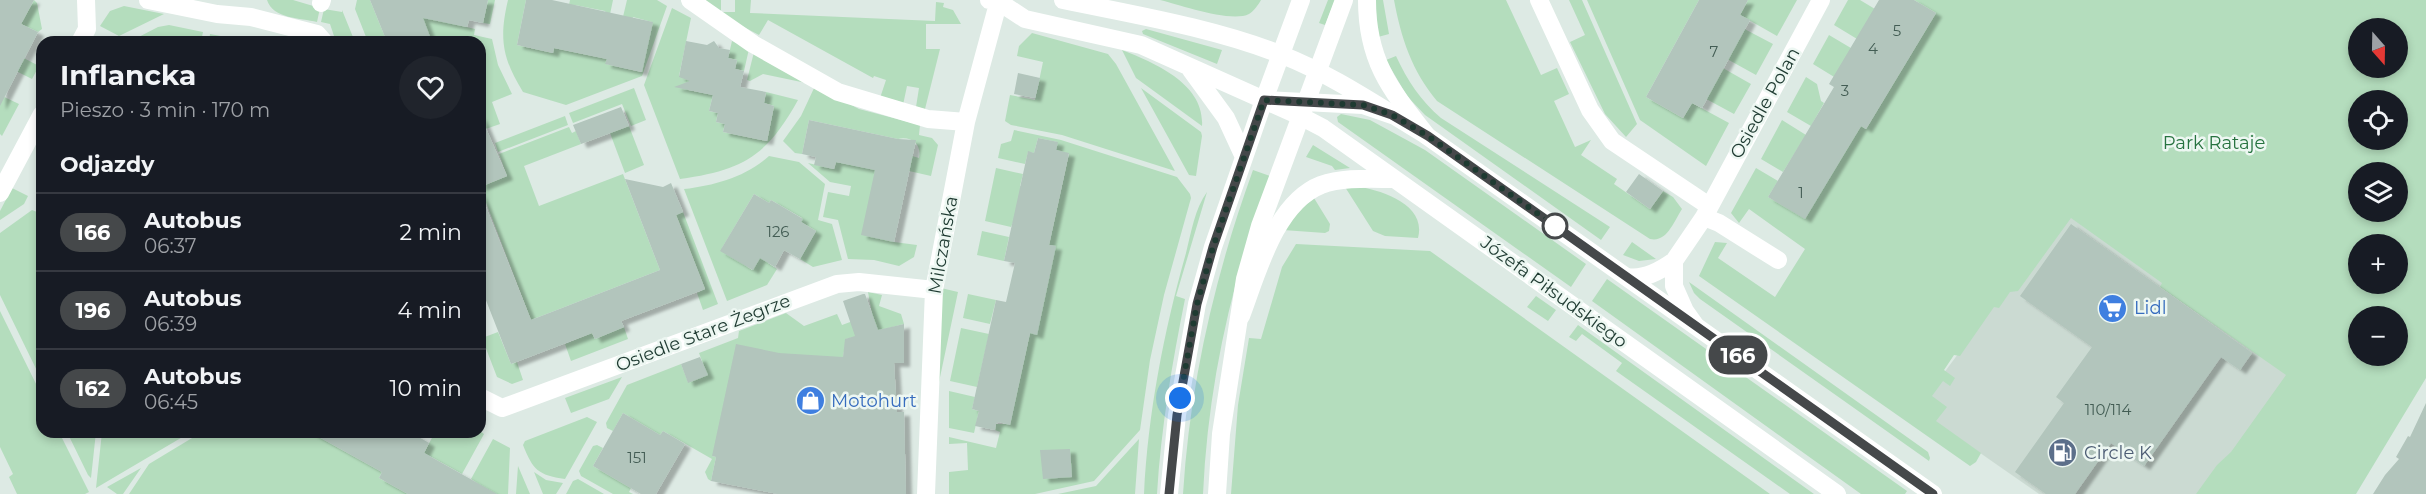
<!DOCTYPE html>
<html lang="pl">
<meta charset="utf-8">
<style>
body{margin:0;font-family:Montserrat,sans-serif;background:#20242c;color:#f1f3f6;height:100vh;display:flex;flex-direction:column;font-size:22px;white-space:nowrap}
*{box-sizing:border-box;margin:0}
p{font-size:20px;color:#9ea1a6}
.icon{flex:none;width:33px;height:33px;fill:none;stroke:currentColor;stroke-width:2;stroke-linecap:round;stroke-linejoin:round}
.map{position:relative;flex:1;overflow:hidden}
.drawer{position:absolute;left:36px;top:36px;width:450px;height:402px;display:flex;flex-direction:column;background:#171b24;border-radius:18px;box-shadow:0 3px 9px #0003}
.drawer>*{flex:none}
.badge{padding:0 12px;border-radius:20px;font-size:21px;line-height:39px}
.needle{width:39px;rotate:160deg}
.fabs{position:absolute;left:2348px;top:18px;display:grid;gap:12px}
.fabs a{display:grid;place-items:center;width:60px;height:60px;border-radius:50%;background:#171b24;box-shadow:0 3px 9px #0003;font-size:30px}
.you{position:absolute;width:30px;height:30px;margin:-15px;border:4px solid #fff;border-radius:50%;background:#1a73e8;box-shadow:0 0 0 9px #1a73e833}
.map>.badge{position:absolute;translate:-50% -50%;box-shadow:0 0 0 3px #fff}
h2{padding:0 24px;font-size:22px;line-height:54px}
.round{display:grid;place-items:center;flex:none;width:63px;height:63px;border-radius:32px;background:#20242c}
.headline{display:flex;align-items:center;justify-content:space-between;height:102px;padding:0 24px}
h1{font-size:28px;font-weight:700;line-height:45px}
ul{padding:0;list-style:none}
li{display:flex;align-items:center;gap:18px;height:78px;padding:0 24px;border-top:2px solid #363941}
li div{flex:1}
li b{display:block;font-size:22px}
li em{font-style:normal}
li .badge{min-width:66px;font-weight:700;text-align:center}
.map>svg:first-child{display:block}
.built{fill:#cbdad2}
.green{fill:#b4ddbd;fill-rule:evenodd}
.building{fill:#b2c5bc;filter:url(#shadow)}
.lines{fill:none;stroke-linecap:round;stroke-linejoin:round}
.street{stroke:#fff;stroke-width:18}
.secondary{stroke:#fff;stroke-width:18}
.line-casing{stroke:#fff;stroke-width:14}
.line{stroke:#45484a;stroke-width:9}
.walk{stroke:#1e3a31;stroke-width:6;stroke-dasharray:0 10.8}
.stop-dot{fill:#fff;stroke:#45484a;stroke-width:3}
.labels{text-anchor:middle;stroke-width:5;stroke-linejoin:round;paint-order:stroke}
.number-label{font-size:15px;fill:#435d54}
.street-label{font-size:18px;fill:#1e3a31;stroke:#edf7f2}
.park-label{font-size:18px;fill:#277340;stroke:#edf7f2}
.shop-label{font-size:18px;fill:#366cbe;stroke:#edf7f2;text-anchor:start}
.service-label{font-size:18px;fill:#4e5e75;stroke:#edf7f2;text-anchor:start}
</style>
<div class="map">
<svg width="2426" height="494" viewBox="0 0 2426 494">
<defs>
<filter id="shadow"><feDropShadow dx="6" dy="4" stdDeviation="1.5" flood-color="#0004"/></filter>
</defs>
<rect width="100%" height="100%" fill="#ddeae4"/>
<!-- built -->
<path class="built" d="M2073,200L2302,367L2224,494H2039L1917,409Z"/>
<!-- green -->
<path class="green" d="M34,0L37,3L42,29L38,32L21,24Z
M267,0H293L320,8L317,22C301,18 273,19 267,0Z
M357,0H370L387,42H368L355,9Z
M488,0H495L490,24L483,23Z
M508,0H526L517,45L553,53L554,48L607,59L606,64L641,72L652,22L633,17L631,24L622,21L627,0H657L667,6L642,76L566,105L523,92C502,58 499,38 508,0Z
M570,0H613L609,19L605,11L575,5L568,10Z
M701,0H721V12H735V0H751L750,13L935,21L936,2L944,3L943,7L953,10L961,24H926V49H940L925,109L916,107L919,88L907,86L903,105L880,98L886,80L874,76L873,78L768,20L759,35L704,6Z
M1160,0H1261C1258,5 1254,11 1249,14C1231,23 1180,5 1160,0Z
M1328,0H1335L1325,25L1319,23Z
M1375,0H1383L1389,34L1378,37Z
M1394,0H1506L1541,75L1557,68L1569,94L1554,101L1575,147L1591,140L1581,155L1617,179L1614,184L1650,209L1663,191L1673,197L1682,209C1674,221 1667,243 1650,239L1437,101C1412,71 1401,38 1394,0Z
M1569,0H1582L1637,124L1626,137L1605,114L1570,42L1585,35Z
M1587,0H1699L1646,97L1683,118L1692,103L1729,123L1706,166L1640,120Z
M1748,0H1797L1777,36L1740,15Z
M1848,0H1860L1885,15L1867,45L1834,25Z
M1914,0H2426V378L2356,494H2196L2217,465L2231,452L2286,375L2160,287L2162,283L2071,218L2018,291L2010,292L1999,308L1994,307L1960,356L1954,355L1944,370L1955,378L1950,386L1943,381L1932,396L1947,407L1936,421L1981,453L1976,462L1970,466L1699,276L1715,242L1727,243L1718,258L1775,297L1805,249L1749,209L1739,223L1731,213L1756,168L1778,181L1768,197L1805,218L1861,126L1866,129L1936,13ZM2358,28H2397V68H2358ZM2358,100H2397V140H2358ZM2358,172H2397V212H2358ZM2358,244H2397V284H2358ZM2358,316H2397V356H2358Z
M124,6L164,14L119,36L100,26L110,11Z
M672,8L691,18L679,76L690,79L688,90L713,95L709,111L718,113L716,122L725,124L723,132L767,141L774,106L764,103L766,92L798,100C767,156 743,170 680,179L644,85Z
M324,9L342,12V10L355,42H336L330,24L321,22Z
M416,15L475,29L474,35L492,39L498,65L512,94L492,102L500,124L480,131V42H432Z
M1735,24L1773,44L1756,75L1718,54Z
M169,25L203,32L201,42H129L158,27Z
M1146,29L1222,50L1217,64L1143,34L1142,31Z
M1032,33L1108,54L1116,64L1175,171L1062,135L1011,125L1005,121L1010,95L1035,100L1043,62L1017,56L1019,46Z
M210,34L252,42H209Z
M1829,35L1861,54L1844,83L1813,64Z
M732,41L749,49L744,71L735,69L737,60L728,58Z
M1122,50C1155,63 1205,84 1202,126L1136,78Z
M0,52L16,54L39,66L32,79L10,68Z
M754,52L806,83L763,74L750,81L747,80Z
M1396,56C1407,80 1421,101 1441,118L1610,227L1601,240L1425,115L1407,96L1386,60Z
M1714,63L1751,84L1734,114L1697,94Z
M1806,77L1817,84L1821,101L1824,103L1811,126L1787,112Z
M815,86L859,109L920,125L919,135L932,138L938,145L931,176L909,171L912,156L919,158C922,144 911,136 898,139L809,120L802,154L795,153L783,141L801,116Z
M634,88L646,120L631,126L622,104L573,123L569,113Z
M1141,88L1201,132L1202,136L1196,176L1189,175Z
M0,95L19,104L2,136L0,134Z
M1341,114L1370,120L1425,150L1586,264L1571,287L1338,122L1337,117Z
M565,116L568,125L498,152L495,143Z
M1782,120L1806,135L1783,172L1761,159Z
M629,126L644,165L625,173L610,133Z
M569,127L572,133L576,131L581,144L524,166L539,206L623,174L660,270L531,320L480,187L507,176L499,154Z
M1014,130L1061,140L1177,177L1190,194L1191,198L1164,295L1150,360L1140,430L1094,481L1035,494H949V472L968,470L967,443L949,444V437L996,448L1000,432L995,430L996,424H1010L1030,333L1055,246L1049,245L1069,154L1056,150L1057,142L1038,138L1034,153L1028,152L1025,164L998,158L1001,144L1011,141Z
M1313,145L1350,168L1335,170L1332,166L1306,157Z
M769,156L799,162L825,184L818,220L832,224L842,260L813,267L800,259L816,231L801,222L802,218L771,200L769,203L754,194L722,248L752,270L764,251L772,256L768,263L777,269L767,285L727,301L684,189C716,185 745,177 769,156Z
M836,162L876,170L894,242L917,245L914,257L899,266L874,260L848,259L838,220L823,217L828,192L849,196L851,186L830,182L808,163L834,169Z
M996,168L1023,174L1020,186L1027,188L1011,227L985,221Z
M1253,170L1270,176C1232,279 1208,384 1203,494H1183C1190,383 1215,275 1253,170Z
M1355,186C1381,190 1427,204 1418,238L1385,236L1373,231L1345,187Z
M12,188L28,196L24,204L0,220V211Z
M1207,192L1176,296L1185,299C1172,364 1161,428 1157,494H1144C1148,413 1164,331 1186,253C1191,233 1195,208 1207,192Z
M1314,198L1330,224L1329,231L1325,233L1283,230L1297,212Z
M32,210L42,214V381L0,295V233Z
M683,212L718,304L703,310L697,293L705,289L676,215Z
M982,231L1009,237L1004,261L977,255Z
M1632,242L1656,259L1639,261L1623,255Z
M1296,244L1430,251L1770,494H1231L1238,405L1249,338L1261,339L1282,267Z
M1607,279L1907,491L1905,494H1861L1592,301Z
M1689,282L1928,452L1930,458L1929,461L1700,299L1694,293Z
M941,288L958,292L939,382Z
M868,292L882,295L879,306L901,314L904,324L846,339L843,357L712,456L716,457L711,481L708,479L705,472L712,459L663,431L660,435L623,413L613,431L607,428L606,423L627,385L681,364L688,382L707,375L699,353L738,338L739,331L786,313L804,326L837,314L842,325L872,314Z
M968,294L996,300L990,324L963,318Z
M1536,296L1556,310L1548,321L1527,307Z
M0,311L42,396V432H59L89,492L85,494H17L9,477L13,474L0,447Z
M1578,325L1814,494H1790L1616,371L1622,363L1582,334L1576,341L1569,337Z
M624,327L628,339L571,361L565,344L592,333L595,339Z
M961,328L989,334L977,387L950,381Z
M498,332L511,364L517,362L523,380L512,384L497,377L482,338Z
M622,377L609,399L571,413L565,398Z
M949,391L975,397L972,409L979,411L974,433L949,428Z
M587,417L597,422L565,479C538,475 533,470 523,445L525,441Z
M480,431L484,434L462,474L424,453L435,432Z
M67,432H96L91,478L88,475Z
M102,432H191L96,488Z
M202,432H310L382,472L379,478L408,494H129L149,464Z
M493,439L510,448L508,494H493L471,479Z
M1139,439L1135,494H1058L1096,486Z
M597,445L603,448L593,466L631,488L629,492L633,494H613L581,476L579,471L593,446Z
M518,466L530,494H516Z
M141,468L123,494H117L107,487Z
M534,472L546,480L563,483L556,494H543Z
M578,479L604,494H566L573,481Z"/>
<!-- building -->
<path class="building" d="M0,0H34L21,24L38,32L0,106Z
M370,0H488L483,23L469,20L467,27L423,18L432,42H387Z
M526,0H552L653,22L642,72L605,64L607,59L554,48L553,53L517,45Z
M1699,0H1748L1740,15L1750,20L1702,108L1692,103L1683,118L1646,97Z
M1879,0H1914L1936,13L1866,129L1861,126L1805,219L1768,197L1834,87L1829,84Z
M686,41L707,45L714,41L719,48L730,50L728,58L737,60L735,69L744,71L740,87L766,92L764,103L774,106L767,141L723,132L725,124L716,122L718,113L709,111L713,95L674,87L690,81L679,77Z
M1018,73L1040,78L1035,98L1014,94Z
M621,107L629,126L581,144L573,125Z
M480,115L507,176L480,187Z
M809,120L898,139L916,140L894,242L861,235L875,170L836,162L834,169L814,165L816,157L802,154Z
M1038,138L1058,142L1056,150L1069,153L1049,245L1056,246L1037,335L1030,333L1010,425L999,422L996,424L995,430L975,426L979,411L972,409L996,300L1006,302L1015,263L1004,261L1028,151L1034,153Z
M1639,174L1663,191L1650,209L1626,192Z
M625,179L663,187L671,183L683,212L676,215L705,289L621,321L624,327L595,339L592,333L511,364L480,285V192L531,320L660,270Z
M754,194L769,203L771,200L803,219L801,222L816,231L800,259L784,250L775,267L760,258L753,270L720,251Z
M2071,224L2252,353L2240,370L2221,357L2144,466L2111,443L2075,494H2046L2015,472L2064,403L2056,397L2092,347L2020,296Z
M863,294H865L878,330L904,324V363H894L897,412H904L906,494H778L711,481L716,457L712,456L736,344L779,353L843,357L845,339L855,336L843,301Z
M700,357L708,375L688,383L681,364Z
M2426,403V494H2373L2385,475L2399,459L2396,457L2408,436L2410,437Z
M623,413L660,435L663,431L685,444L656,494H641L593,466Z
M310,432H410L429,443L424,453L497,494H408L379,478L382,472Z
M1070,449L1072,477L1043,479L1040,450Z"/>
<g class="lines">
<!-- street -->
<path class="street" d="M148,0L217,14L251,17L317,34L324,42
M690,0L753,44L838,92L928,119L966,122
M989,0L999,2L1025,19L1141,45L1264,100L1363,105L1392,115
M1063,0C1135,15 1214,28 1282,55C1333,75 1379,107 1426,135
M1539,0L1590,110L1612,141L1709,206
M321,3L322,0
M80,42L87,29L86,0
M1191,70L1226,118L1244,157
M0,193L42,114
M1704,217L1719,223L1778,260
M1627,277C1644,280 1660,271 1674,261
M1695,325L1685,311L1674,286V261L1704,217L1821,0
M480,397L502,408L837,284L859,282L934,290
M926,494L934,290L966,122L999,0
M1169,494L1177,415L1197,304L1213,247L1264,100
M1217,494L1221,434L1245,279L1260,226L1344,0"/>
<!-- secondary -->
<path class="secondary" d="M1301,0L1264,100L1300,116L1323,128L1837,494
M1367,0C1367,62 1391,90 1427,136L1933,494
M1241,316C1257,274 1275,203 1321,185C1343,177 1371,179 1394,179"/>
</g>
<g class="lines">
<defs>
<path id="line" d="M1169,494L1177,415L1197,304L1213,247L1264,100L1363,105L1392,115L1428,136L1933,494"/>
</defs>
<!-- line casing -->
<use href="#line" class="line-casing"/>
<!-- line -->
<use href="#line" class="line"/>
<!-- walk -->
<path class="walk" d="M1180,398L1197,304L1213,247L1264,100L1363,105L1392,115L1428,136L1555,226"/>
</g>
<!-- icons -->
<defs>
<symbol id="supermarket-disc" viewBox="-11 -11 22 22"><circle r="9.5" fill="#3f7fe0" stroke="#edf7f2"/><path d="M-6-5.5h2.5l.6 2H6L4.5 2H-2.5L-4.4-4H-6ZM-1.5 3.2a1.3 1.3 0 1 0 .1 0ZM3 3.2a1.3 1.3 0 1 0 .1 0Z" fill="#fff"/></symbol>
<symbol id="shop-disc" viewBox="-11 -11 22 22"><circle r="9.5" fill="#3f7fe0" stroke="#edf7f2"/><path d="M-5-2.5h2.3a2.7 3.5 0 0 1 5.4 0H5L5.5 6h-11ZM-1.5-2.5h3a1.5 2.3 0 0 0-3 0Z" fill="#fff"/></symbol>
<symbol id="fuel-disc" viewBox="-11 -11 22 22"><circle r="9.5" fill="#5c6f8a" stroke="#edf7f2"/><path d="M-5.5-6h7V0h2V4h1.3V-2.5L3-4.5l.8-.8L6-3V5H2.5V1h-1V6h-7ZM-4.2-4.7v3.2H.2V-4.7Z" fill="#fff"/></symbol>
</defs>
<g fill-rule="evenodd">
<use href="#supermarket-disc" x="2096" y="292" width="33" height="33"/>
<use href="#shop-disc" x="794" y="384" width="33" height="33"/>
<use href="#fuel-disc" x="2046" y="436" width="33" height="33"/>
</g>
<!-- markers -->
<circle class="stop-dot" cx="1555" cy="226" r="12"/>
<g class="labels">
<!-- number labels -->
<g class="number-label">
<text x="1897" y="36">5</text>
<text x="1873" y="54">4</text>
<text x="1714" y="57">7</text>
<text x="1845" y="96">3</text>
<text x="1801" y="198">1</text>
<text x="778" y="237">126</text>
<text x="2108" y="415">110/114</text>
<text x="637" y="463">151</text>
</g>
<!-- street labels -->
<g class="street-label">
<text transform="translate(1765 103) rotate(-61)" y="6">Osiedle Polan</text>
<text transform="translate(943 245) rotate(-80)" y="6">Milczańska</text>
<text transform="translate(1554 292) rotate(36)" y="6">Józefa Piłsudskiego</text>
<text transform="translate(703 333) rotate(-21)" y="6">Osiedle Stare Żegrze</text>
</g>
<!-- park labels -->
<g class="park-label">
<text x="2214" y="149">Park Rataje</text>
</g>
<!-- shop labels -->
<g class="shop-label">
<text x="2134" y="314">Lidl</text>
<text x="831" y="407">Motohurt</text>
</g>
<!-- service labels -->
<g class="service-label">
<text x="2084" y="459">Circle K</text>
</g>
</g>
</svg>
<div class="fabs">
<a><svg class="needle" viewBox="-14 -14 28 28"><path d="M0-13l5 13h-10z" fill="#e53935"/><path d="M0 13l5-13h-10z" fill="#9ea1a6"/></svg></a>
<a><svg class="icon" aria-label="locate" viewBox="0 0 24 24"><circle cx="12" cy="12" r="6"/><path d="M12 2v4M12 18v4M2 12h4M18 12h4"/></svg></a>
<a><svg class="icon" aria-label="layers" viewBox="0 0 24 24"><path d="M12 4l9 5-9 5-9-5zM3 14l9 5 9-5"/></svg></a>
<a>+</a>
<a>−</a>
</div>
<div class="you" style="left:1180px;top:398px"></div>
<b class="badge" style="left:1738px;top:355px;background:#45484a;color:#fff">166</b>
<section class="drawer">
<div class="headline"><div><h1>Inflancka</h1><p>Pieszo · 3 min · 170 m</p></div><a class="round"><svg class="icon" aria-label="heart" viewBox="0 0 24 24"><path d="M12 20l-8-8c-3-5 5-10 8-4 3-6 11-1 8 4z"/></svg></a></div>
<h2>Odjazdy</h2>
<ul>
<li><span class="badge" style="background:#45484a;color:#fff">166</span><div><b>Autobus</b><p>06:37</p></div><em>2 min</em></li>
<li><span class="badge" style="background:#45484a;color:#fff">196</span><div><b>Autobus</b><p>06:39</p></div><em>4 min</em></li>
<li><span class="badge" style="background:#45484a;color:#fff">162</span><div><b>Autobus</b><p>06:45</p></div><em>10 min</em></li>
</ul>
</section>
</div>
